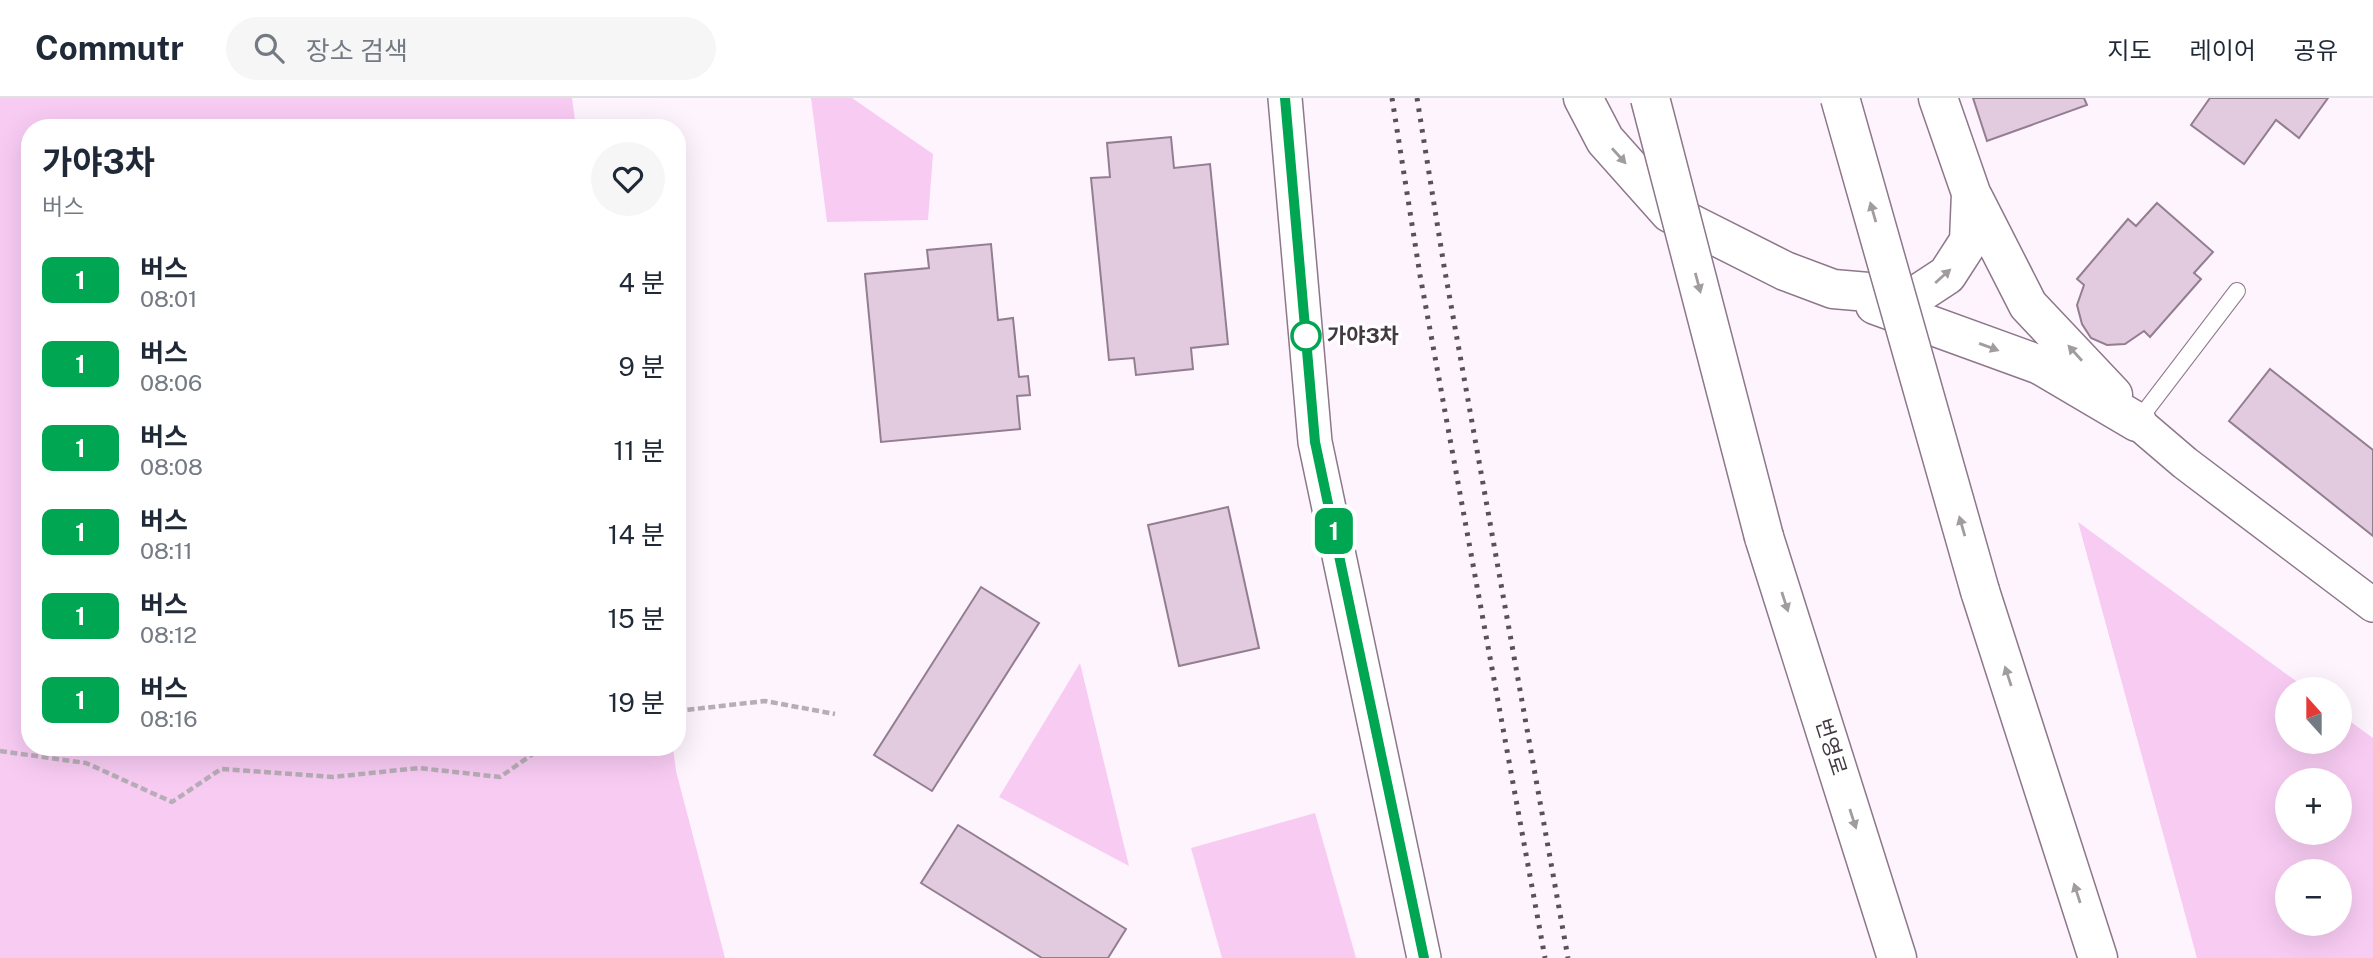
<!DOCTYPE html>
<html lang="ko">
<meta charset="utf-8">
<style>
body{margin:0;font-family:"Public Sans","Noto Sans KR",sans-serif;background:#f6f6f7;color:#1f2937;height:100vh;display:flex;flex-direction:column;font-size:26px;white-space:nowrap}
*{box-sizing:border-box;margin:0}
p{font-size:23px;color:#747a83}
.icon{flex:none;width:38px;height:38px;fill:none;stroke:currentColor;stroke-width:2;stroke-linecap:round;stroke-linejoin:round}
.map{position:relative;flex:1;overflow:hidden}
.drawer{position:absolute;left:21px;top:21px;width:665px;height:637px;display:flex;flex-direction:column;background:#fff;border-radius:28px;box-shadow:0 7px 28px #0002}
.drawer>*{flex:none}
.badge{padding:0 14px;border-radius:10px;font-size:24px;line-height:46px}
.needle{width:46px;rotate:339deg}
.buttons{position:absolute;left:2275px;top:579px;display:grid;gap:14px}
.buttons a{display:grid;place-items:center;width:77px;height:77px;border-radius:50%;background:#fff;box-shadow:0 7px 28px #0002;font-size:35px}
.map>.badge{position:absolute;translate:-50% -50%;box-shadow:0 0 0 4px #fff}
.round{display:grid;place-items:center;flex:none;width:74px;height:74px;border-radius:37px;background:#f6f6f7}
.summary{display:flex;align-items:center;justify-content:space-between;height:119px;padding:0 21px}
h1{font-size:33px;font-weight:700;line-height:52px}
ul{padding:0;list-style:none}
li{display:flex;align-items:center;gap:21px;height:84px;padding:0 21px}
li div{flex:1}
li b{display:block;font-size:26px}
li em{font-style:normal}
li .badge{min-width:77px;font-weight:700;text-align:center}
header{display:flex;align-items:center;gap:42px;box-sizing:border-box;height:98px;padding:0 35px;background:#fff;border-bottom:2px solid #e0e1e3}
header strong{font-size:33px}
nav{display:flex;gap:38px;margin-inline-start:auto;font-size:24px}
.search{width:490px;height:63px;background:#f6f6f7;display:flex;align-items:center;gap:18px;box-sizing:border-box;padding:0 24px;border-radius:38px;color:#747a83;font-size:26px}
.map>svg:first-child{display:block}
.green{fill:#f8cbf3;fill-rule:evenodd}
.building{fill:#e2cadf;stroke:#937d91;stroke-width:2}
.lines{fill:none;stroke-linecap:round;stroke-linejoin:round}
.lane-casing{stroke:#8d778b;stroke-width:18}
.street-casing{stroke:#8d778b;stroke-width:36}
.secondary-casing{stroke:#8d778b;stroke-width:41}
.path{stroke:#b7adb6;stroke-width:4.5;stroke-dasharray:7 3.5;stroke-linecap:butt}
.lane{stroke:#fff;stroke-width:16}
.street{stroke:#fff;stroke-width:33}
.secondary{stroke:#fff;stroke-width:38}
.rail{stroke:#5a5059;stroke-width:5;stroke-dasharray:3.5 7;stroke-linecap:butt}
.secondary-bridge-casing{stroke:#8d778b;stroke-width:41;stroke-linecap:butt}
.secondary-bridge{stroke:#fff;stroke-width:38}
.oneway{fill:#a19ca0}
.line-casing{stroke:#fff;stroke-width:16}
.line{stroke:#00a651;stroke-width:10}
.stop-dot{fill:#fff;stroke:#00a651;stroke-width:3.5}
.labels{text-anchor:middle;stroke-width:6;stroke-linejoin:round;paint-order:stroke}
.stop-label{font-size:21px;font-weight:bold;fill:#433942;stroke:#fff;text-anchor:start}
.street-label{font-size:21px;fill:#433942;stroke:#fff}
</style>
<header>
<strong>Commutr</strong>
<div class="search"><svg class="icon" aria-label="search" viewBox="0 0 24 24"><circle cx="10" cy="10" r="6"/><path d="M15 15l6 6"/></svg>장소 검색</div>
<nav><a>지도</a><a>레이어</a><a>공유</a></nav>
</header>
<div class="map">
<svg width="2373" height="860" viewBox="0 0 2373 860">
<rect width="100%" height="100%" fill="#fef4fd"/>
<!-- green -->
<path class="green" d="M0,0H572L576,30H30V649H673L676,673L725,860H0Z
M811,0H852L933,56L928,122L827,124Z
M2078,424L2307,591L2287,592V644H2340V616L2373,640V860H2197ZM2287,682H2340V735H2287ZM2287,774H2340V826H2287Z
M1080,565L1129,768L999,699Z
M1315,715L1356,860H1222L1191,750Z"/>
<!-- building -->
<path class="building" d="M1973,0H2084L2087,7L1987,43Z
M2210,0H2328L2299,40L2276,22L2244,66L2191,27Z
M1171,39L1174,70L1210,66L1228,246L1191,250L1193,271L1136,277L1134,260L1109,262L1091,80L1110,79L1107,45Z
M2157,105L2213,154L2194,175L2201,181L2150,239L2144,233L2125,246L2107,247L2091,240L2082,226L2077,207L2084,187L2077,181L2128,121L2136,128Z
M991,146L998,222L1013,220L1019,279L1028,278L1030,297L1017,298L1020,331L881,344L865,176L929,170L927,152Z
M2270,271L2373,352V438L2229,323Z
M1228,409L1259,550L1179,568L1148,427Z
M981,489L1039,525L932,693L874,657Z
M958,727L1126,831L1108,860H1042L921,785Z"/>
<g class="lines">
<defs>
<path id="lane" d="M2137,324L2237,193"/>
<path id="street" d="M1285,0L1315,344L1424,860
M2137,324L2185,365L2373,507"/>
<path id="secondary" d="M1583,0L1605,42L1670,115L1785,173L1833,191L1915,198L1947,177L1969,143L1971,95L1938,0
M1973,99L2028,207L2113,297
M1875,207L2040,267L2137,324
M1764,439L1897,860
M1980,493L2098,860"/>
</defs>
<!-- lane casing -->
<use href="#lane" class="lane-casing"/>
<!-- street casing -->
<use href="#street" class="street-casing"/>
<!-- secondary casing -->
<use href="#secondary" class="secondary-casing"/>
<!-- path -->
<path class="path" d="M677,613L765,603L835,616
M0,653L86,665L172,704L221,671L333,679L419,670L500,679L543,649"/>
<!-- lane -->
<use href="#lane" class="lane"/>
<!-- street -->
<use href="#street" class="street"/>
<!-- secondary -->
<use href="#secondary" class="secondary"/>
<!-- rail -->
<path class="rail" d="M1392,0L1420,177L1545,860
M1417,0L1444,168L1568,860"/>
<defs>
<path id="secondary-bridge" d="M1650,0L1764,439
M1840,0L1980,493"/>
</defs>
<!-- secondary-bridge casing -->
<use href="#secondary-bridge" class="secondary-bridge-casing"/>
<!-- secondary-bridge -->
<use href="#secondary-bridge" class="secondary-bridge"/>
</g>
<!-- one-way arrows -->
<defs><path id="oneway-solid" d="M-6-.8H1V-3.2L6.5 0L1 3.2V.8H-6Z" transform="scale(1.75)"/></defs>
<g class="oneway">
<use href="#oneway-solid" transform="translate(1619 58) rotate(48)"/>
<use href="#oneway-solid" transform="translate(1873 114) rotate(-106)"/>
<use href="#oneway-solid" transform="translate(1943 178) rotate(-42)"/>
<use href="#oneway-solid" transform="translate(1698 185) rotate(75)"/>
<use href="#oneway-solid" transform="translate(1989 249) rotate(20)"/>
<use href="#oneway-solid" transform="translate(2075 255) rotate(-132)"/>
<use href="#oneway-solid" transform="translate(1962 428) rotate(-106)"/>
<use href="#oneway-solid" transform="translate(1785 504) rotate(72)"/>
<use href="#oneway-solid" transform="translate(2008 578) rotate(-108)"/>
<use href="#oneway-solid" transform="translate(1853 721) rotate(72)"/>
<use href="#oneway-solid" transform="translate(2077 795) rotate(-108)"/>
</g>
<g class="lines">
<defs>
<path id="line" d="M1285,0L1315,344L1424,860"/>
</defs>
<!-- line casing -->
<use href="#line" class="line-casing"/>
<!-- line -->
<use href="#line" class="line"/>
</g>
<!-- markers -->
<circle class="stop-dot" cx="1306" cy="238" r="14"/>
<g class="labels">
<!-- stop labels -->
<g class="stop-label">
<text x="1327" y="245">가야3차</text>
</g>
<!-- street labels -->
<g class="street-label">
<text transform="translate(1831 649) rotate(72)" y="7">번영로</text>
</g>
</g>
</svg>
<div class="buttons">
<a><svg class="needle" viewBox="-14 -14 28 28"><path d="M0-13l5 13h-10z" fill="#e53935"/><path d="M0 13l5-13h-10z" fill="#747a83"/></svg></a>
<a>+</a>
<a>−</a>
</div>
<b class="badge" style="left:1334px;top:433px;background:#00a651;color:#fff">1</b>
<section class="drawer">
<div class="summary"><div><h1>가야3차</h1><p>버스</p></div><a class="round"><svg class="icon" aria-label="heart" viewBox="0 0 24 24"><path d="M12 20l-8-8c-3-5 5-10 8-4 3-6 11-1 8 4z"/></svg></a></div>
<ul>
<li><span class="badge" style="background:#00a651;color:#fff">1</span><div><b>버스</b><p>08:01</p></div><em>4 분</em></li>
<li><span class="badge" style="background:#00a651;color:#fff">1</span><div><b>버스</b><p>08:06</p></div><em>9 분</em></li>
<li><span class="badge" style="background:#00a651;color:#fff">1</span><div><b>버스</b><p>08:08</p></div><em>11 분</em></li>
<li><span class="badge" style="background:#00a651;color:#fff">1</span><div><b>버스</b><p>08:11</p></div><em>14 분</em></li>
<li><span class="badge" style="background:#00a651;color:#fff">1</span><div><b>버스</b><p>08:12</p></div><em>15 분</em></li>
<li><span class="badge" style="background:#00a651;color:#fff">1</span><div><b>버스</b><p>08:16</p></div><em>19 분</em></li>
</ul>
</section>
</div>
